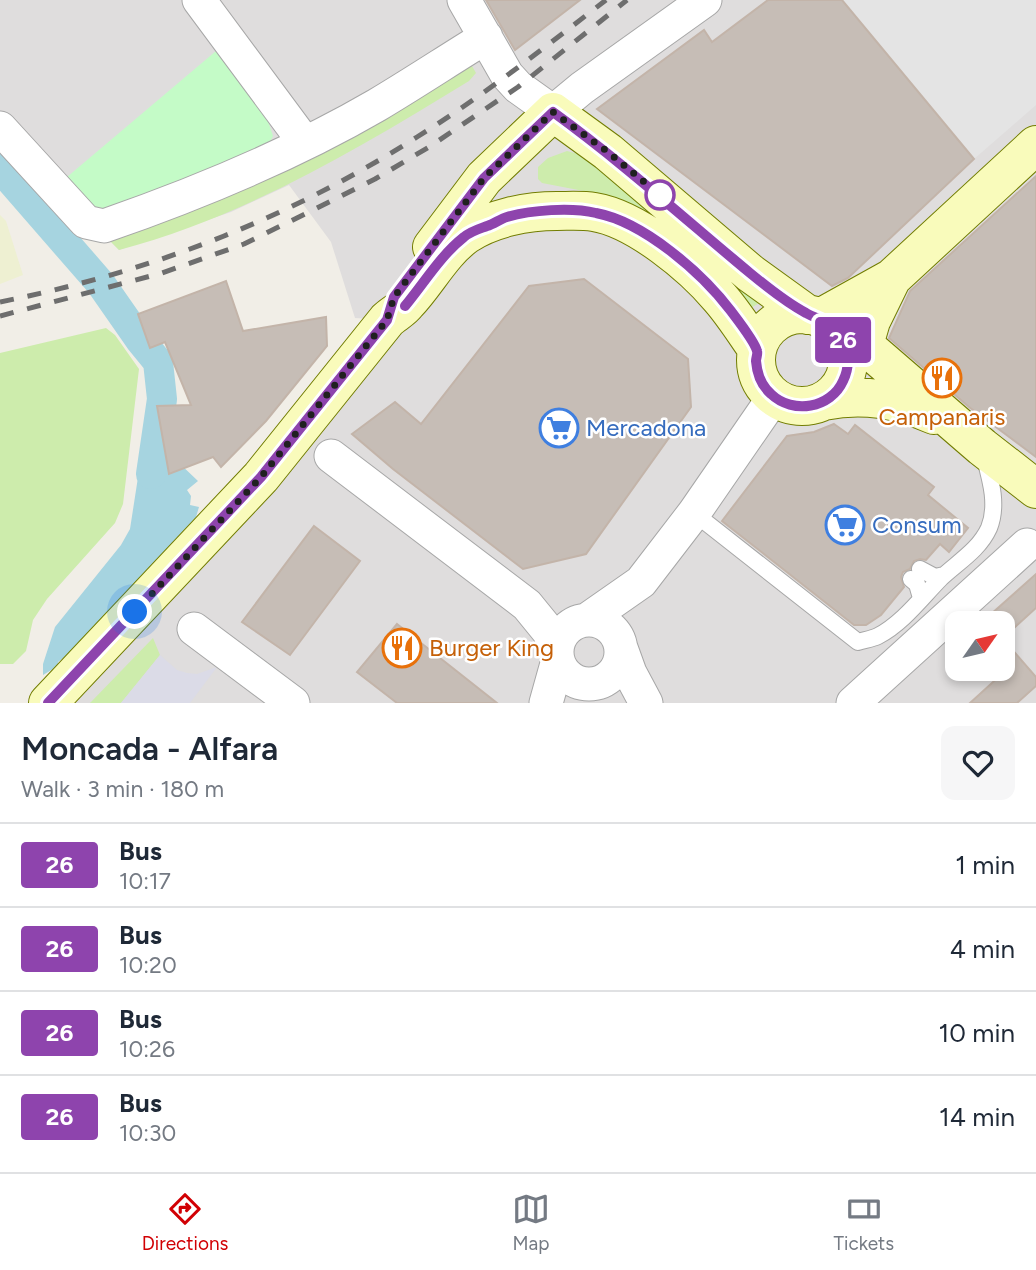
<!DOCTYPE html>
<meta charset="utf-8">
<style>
body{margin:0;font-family:Figtree,sans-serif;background:#f6f6f7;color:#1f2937;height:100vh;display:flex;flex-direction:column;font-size:26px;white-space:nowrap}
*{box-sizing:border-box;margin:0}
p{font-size:23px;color:#747a83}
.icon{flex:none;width:38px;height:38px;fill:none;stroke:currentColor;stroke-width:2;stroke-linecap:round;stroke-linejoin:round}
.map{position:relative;height:703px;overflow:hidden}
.details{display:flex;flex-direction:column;background:#fff;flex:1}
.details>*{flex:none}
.badge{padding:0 14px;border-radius:5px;font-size:24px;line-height:46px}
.needle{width:46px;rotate:56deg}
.controls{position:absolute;left:945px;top:611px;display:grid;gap:14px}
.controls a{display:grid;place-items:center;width:70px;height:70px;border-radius:14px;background:#fff;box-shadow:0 4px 10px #0003;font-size:35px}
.you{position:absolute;width:35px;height:35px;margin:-18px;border:5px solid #fff;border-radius:50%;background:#1a73e8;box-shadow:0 0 0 10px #1a73e833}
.map>.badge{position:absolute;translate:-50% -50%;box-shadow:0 0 0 4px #fff}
.round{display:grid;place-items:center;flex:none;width:74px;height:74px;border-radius:14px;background:#f6f6f7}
.head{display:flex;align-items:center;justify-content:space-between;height:119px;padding:0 21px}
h1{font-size:33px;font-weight:600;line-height:52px}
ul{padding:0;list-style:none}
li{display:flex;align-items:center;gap:21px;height:84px;padding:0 21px;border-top:2px solid #e0e1e3}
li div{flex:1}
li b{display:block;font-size:26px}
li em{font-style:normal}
li .badge{min-width:77px;font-weight:700;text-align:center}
.tabs{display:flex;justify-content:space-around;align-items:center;height:98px;border-top:2px solid #e0e1e3;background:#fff;font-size:19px;color:#747a83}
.tabs a{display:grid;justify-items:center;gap:4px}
.tabs .on{color:#d10004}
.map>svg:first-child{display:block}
.residential{fill:#dfdddd;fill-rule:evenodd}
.farmland{fill:#eef0d2}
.grass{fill:#cdecac}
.park{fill:#c4fbc7}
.parking{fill:#e4e4e4}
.plaza{fill:#dbdbe7}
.water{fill:#a6d4e0}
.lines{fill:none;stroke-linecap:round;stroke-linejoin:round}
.canal{stroke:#a6d4e0;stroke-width:30}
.building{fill:#c6bdb6;stroke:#c3b4a9;stroke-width:2}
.lane-casing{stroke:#a7a7a7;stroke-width:18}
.street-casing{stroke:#a7a7a7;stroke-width:35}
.secondary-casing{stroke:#727d02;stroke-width:40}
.lane{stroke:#fff;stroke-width:16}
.street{stroke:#fff;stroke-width:33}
.secondary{stroke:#f9fbbb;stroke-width:38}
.rail{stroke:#6e6e6e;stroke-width:5;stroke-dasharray:14 14;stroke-linecap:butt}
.line-casing{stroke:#fff;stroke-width:16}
.line{stroke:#8e44ad;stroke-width:10}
.walk{stroke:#202020;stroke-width:7;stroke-dasharray:0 12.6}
.stop-dot{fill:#fff;stroke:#8e44ad;stroke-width:3.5}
.labels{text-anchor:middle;stroke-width:5;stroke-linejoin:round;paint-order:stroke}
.food-label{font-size:24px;fill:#c56008;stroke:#fff}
.shop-label{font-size:24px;fill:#366cbe;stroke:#fff;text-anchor:start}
</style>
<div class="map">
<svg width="1036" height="703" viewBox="0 0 1036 703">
<rect width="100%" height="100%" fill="#f1eee7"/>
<!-- residential -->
<path class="residential" d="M0,0H1036V703H48L386,320L355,318L331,242L289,185L231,212L119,250L0,128ZM957,623H1003V668H957Z"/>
<!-- farmland -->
<path class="farmland" d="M0,215L6,221L23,275L0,284Z"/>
<!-- grass -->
<path class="grass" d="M468,59L476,73L469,81C358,149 246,216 119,250L106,237Z
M567,151L582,155L768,298L749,309L594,193L542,183L538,179V167L548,158Z
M106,328L115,335L139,369L123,504L115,523L47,599L33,620L26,651L13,664H0V353Z
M153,638L160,655L121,703H90Z"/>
<!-- park -->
<path class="park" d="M216,51L264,109L273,136L266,150L103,214L86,200L67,177Z"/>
<!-- parking -->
<path class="parking" d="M842,0H1036V105L974,159Z"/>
<!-- plaza -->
<path class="plaza" d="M160,655L177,670L187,673L197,674L217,667L190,703H121Z"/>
<!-- water -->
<path class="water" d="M145,432L156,433L158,443L198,481L187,490L191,496L190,505L199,507L196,517L74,650L58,662V666L43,675V664L55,627L121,545L130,529Z"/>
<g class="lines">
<!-- canal -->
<path class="canal" d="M0,168L101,284L140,340L158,362L162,399L151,474"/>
</g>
<!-- building -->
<path class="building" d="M486,0H580L515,50Z
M768,0H842L974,159L848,278L832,286L597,109L704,30L712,42Z
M1036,176V457L969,407L889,338L910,291Z
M584,279L688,359L691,407L586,554L523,569L393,469L352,434L395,402L421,424L529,286Z
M226,281L243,331L326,317L327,346L266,421L221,467L213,457L169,474L157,406L191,405L165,342L150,348L138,314Z
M834,424L848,434L855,425L934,487L928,495L968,528L949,552L940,544L926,560L920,559L914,561L910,569L903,572L901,577L904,587L881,615L866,625H854L722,521L787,436L814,432Z
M314,526L360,561L290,655L242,622Z
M1036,574V608L1003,638V623H981Z
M397,624L497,703H397L357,672Z
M1003,639L1036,677V686L1017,703H970L1003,673Z"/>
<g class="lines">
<defs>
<path id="lane" d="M694,513L858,642C864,640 872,639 878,636C903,623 922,597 941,578C958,562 979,550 989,528C998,506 991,481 985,459
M920,569L935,577L944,575
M911,579L917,584L921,598"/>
<path id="street" d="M199,0L305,143
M464,0L507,75L518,87L553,112L582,88L705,0
M0,128L86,222L104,226C199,193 291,155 377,105C414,83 450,59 486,37
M331,456L527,605L549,632L557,651
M588,619L641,582L694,513L774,397
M557 652a32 32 0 1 1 64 0a32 32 0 1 1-64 0Z
M194,629L293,703
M621,648L630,673L646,703
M546,703L558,660
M853,703L1027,545"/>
<path id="secondary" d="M432,247L484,178L553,112L608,152L750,273L808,315
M892,278L871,321L864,345L982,447L1036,489
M756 360a46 46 0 1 1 92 0a46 46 0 1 1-92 0Z
M820,318L892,278L1036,145
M824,401C863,393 897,399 934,415
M48,703L261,477L387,320C393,314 402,310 407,303C427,282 442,252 466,235C491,218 527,211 557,211C569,211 582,210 594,212C637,219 693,266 720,298C734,314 745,332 757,349"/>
</defs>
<!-- lane casing -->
<use href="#lane" class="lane-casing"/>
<!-- street casing -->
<use href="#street" class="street-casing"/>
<!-- secondary casing -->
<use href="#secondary" class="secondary-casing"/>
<!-- lane -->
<use href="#lane" class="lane"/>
<!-- street -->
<use href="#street" class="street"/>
<!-- secondary -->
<use href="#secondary" class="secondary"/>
<!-- rail -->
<path class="rail" d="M0,302C150,272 288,219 417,137C483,96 545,47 606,0
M0,316L162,273L244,244L315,209L375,179L429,147L518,87L627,0"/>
</g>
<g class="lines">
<defs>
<path id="line" d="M48,703L261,477L387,320L394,297L484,178L553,112C622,162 685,219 750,273C767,287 787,303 806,313C818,320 828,320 837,331C849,345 851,365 843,381C831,408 793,415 771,394C762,386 757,374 756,361C756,358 758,354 757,351C755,342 737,319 731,311C702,273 644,222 596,213C571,207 531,210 507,217C500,219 494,224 487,226C479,229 471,231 464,237C441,255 424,283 405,306"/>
</defs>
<!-- line casing -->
<use href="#line" class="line-casing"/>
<!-- line -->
<use href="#line" class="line"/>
<!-- walk -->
<path class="walk" d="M135,612L261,477L387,320L394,297L484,178L553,112L608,152L660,195"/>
</g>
<!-- icons -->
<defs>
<symbol id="restaurant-ring" viewBox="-11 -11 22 22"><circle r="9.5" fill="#fff" stroke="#e8710a" stroke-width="1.5"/><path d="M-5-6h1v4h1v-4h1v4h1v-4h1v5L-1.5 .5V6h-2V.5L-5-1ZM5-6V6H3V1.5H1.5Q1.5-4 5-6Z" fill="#e8710a"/></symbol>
<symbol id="supermarket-ring" viewBox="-11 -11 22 22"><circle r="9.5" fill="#fff" stroke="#3f7fe0" stroke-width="1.5"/><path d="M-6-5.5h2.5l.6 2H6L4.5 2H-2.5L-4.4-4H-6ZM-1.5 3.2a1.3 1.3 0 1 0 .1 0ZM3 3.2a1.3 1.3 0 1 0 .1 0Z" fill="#3f7fe0"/></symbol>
</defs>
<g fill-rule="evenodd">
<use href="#restaurant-ring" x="920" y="356" width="44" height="44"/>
<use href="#supermarket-ring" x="537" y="406" width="44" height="44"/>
<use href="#supermarket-ring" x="823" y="503" width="44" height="44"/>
<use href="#restaurant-ring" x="380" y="626" width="44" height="44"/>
</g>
<!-- markers -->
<circle class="stop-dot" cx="660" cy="195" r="14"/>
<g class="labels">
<!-- food labels -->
<g class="food-label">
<text x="942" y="425">Campanaris</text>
<text x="429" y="656" text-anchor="start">Burger King</text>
</g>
<!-- shop labels -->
<g class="shop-label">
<text x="586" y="436">Mercadona</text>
<text x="872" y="533">Consum</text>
</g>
</g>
</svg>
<div class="controls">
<a><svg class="needle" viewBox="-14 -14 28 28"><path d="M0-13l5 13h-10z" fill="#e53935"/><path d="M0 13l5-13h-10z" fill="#747a83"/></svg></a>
</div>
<div class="you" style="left:135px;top:612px"></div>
<b class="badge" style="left:843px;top:340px;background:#8e44ad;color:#fff">26</b>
</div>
<section class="details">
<div class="head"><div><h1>Moncada - Alfara</h1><p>Walk · 3 min · 180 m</p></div><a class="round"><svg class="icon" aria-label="heart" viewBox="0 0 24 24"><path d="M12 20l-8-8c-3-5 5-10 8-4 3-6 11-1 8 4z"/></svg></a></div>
<ul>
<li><span class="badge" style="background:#8e44ad;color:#fff">26</span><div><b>Bus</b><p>10:17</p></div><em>1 min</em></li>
<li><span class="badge" style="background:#8e44ad;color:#fff">26</span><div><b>Bus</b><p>10:20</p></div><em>4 min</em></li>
<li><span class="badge" style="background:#8e44ad;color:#fff">26</span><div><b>Bus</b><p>10:26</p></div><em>10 min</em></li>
<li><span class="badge" style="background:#8e44ad;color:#fff">26</span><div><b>Bus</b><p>10:30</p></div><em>14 min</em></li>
</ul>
</section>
<nav class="tabs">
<a class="on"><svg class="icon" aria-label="directions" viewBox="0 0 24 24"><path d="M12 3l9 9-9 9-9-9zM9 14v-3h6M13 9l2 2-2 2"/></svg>Directions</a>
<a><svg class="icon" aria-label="map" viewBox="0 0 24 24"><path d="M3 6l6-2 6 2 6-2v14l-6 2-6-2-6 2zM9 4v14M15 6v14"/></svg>Map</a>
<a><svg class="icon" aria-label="tickets" viewBox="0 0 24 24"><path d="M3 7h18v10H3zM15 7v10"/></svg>Tickets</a>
</nav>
